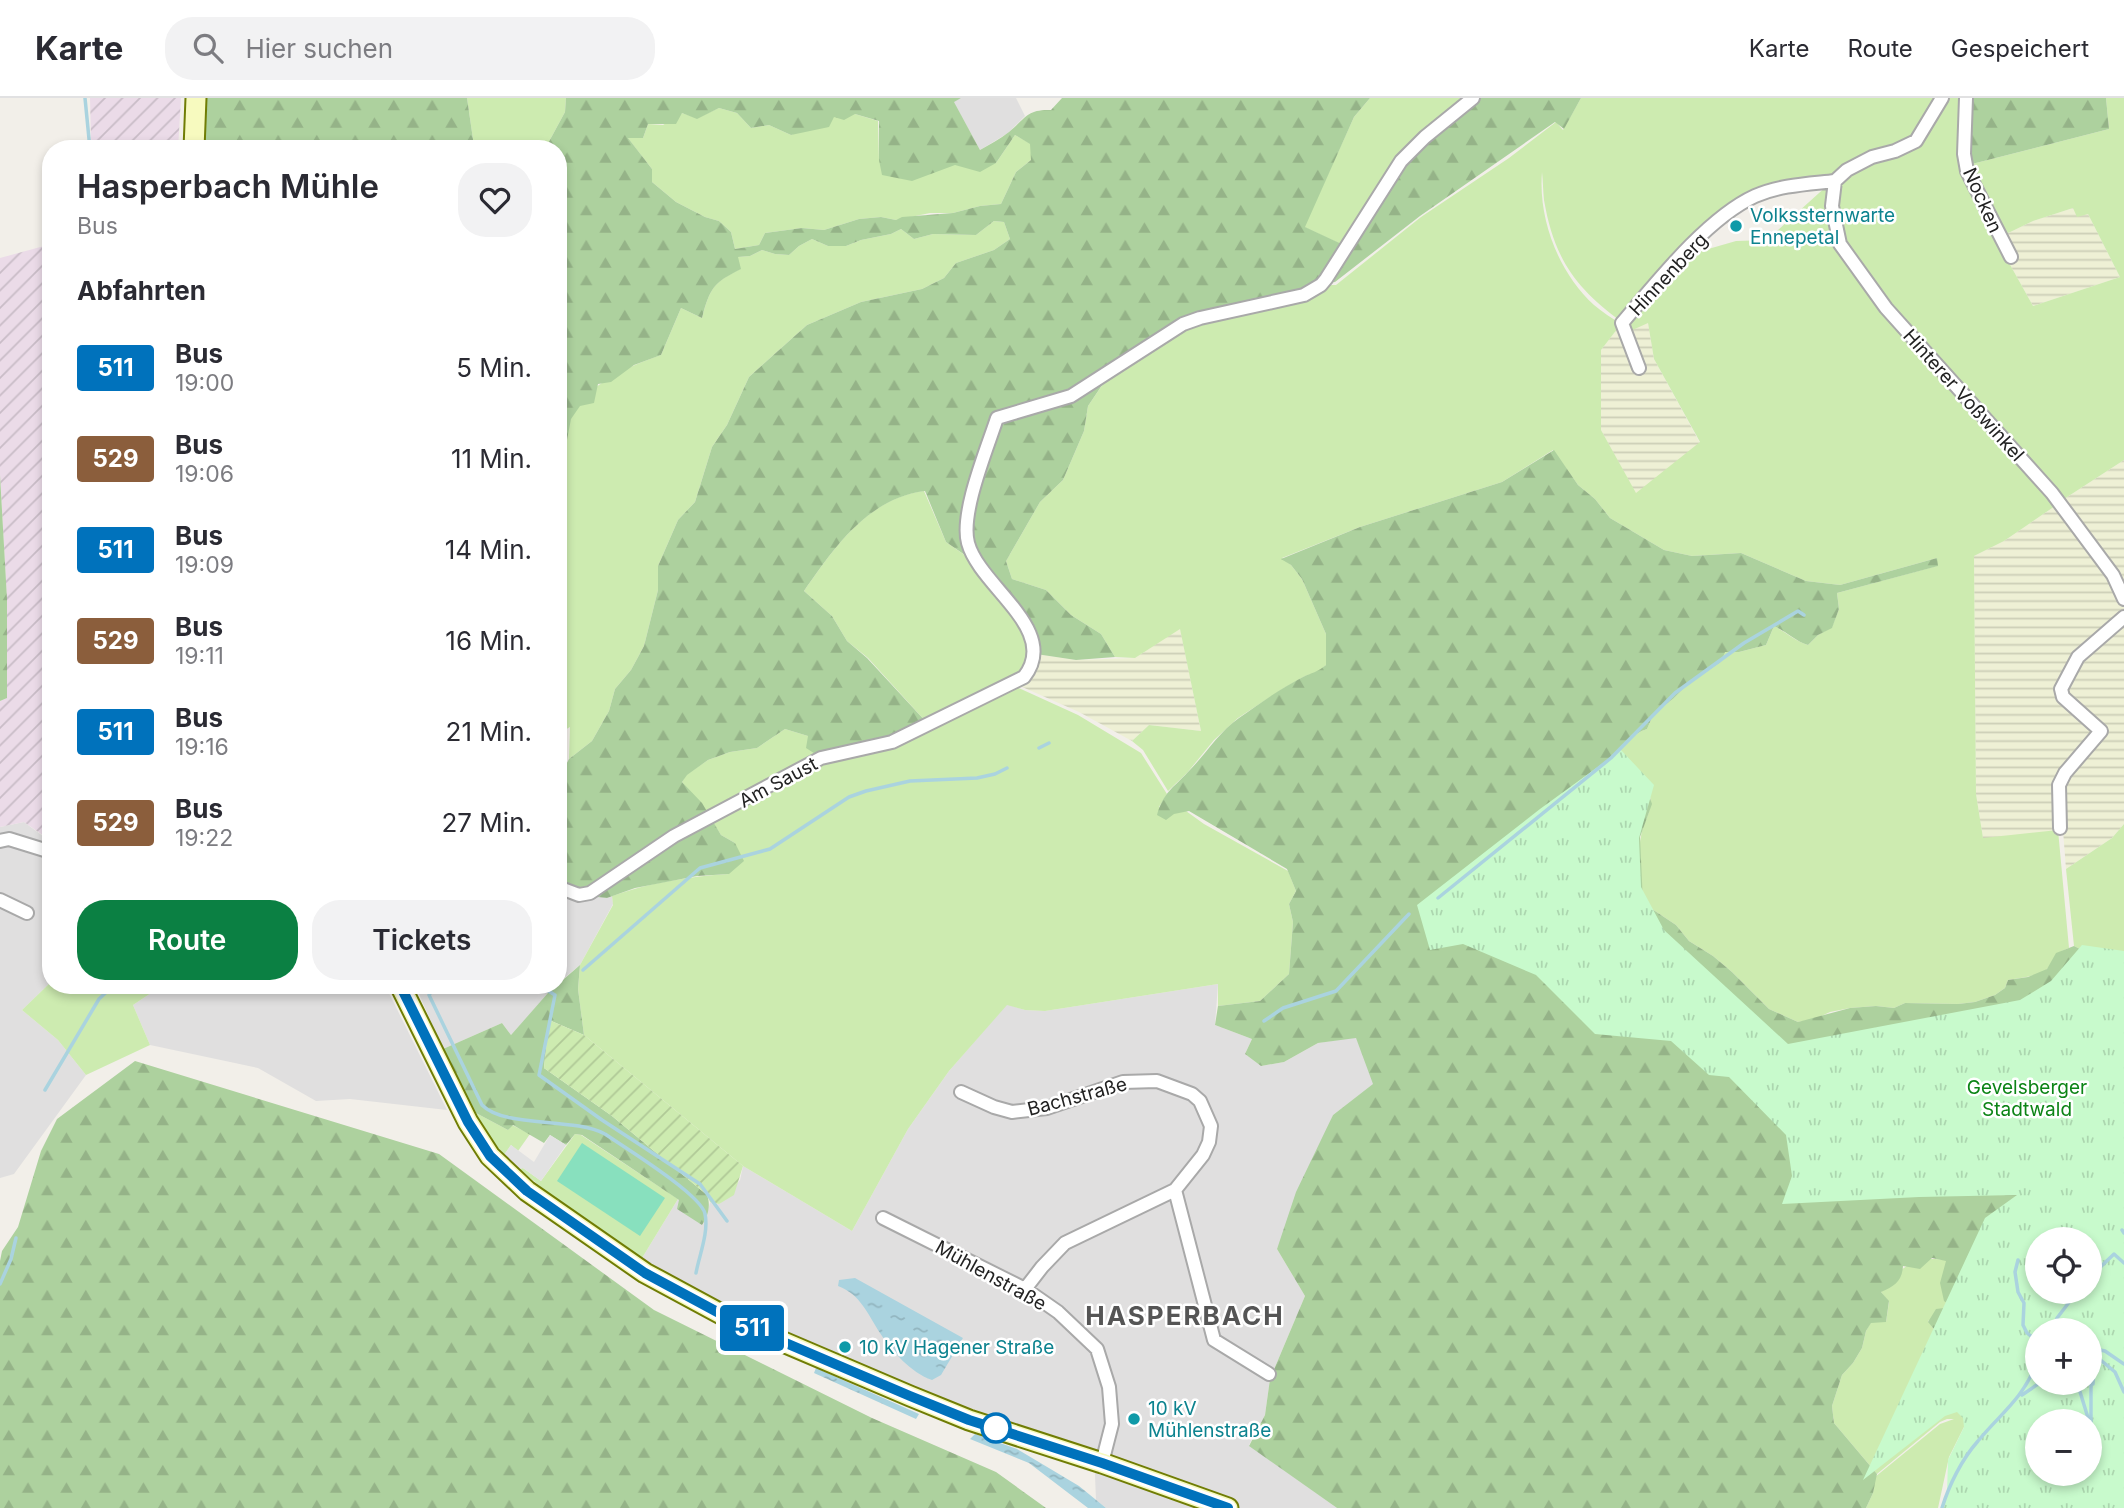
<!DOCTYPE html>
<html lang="de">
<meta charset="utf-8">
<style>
body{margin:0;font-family:Inter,sans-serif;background:#f2f2f3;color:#2b2b33;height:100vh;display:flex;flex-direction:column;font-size:26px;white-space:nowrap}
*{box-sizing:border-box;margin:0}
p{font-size:23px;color:#7c7c81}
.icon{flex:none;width:38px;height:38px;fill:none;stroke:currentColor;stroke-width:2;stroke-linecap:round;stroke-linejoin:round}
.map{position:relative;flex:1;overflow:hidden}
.panel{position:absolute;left:42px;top:42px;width:525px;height:854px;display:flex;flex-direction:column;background:#fff;border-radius:28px;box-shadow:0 4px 10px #0003}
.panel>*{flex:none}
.badge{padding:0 14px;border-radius:5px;font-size:24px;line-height:46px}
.tools{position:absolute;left:2025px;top:1129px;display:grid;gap:14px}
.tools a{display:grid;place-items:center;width:77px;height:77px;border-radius:50%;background:#fff;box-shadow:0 4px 10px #0003;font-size:35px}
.map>.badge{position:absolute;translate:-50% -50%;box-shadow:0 0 0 4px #fff}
h2{padding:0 35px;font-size:26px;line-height:63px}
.round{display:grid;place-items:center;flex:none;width:74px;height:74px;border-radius:28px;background:#f2f2f3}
.headline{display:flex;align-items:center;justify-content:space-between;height:119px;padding:0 35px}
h1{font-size:33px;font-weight:600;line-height:52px}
.action{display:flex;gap:14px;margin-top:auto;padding:14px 35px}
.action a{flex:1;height:80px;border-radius:28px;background:#0b8043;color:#fff;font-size:28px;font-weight:600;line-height:80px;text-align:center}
.action a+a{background:#f2f2f3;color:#2b2b33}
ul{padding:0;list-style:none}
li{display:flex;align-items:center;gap:21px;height:91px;padding:0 35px}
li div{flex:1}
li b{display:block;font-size:26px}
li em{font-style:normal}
li .badge{min-width:77px;font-weight:700;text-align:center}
header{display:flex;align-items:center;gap:42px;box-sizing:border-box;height:98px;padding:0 35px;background:#fff;border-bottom:2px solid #e1e1e2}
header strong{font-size:33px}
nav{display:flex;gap:38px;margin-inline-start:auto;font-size:24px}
.search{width:490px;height:63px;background:#f2f2f3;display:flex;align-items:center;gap:18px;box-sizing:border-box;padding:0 24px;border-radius:28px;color:#7c7c81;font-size:26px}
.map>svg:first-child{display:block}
.residential{fill:#e0dfdf}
.industrial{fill:url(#industrial-furrows)}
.farmland{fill:url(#farmland-rules)}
.grass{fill:#cdebb0}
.forest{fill:url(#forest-firs);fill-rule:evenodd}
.park{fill:url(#park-tufts);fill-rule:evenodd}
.garden{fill:url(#garden-furrows)}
.pitch{fill:#88e0be}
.parking{fill:#e2e2e2}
.water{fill:url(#water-ripples)}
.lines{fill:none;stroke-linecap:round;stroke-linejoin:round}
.stream{stroke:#aad3df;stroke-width:3.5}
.street-casing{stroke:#a9a9a9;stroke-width:16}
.secondary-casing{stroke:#707d05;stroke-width:23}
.street{stroke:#fff;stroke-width:12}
.secondary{stroke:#f7fabf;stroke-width:19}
.line-casing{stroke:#fff;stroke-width:16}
.line{stroke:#0072bc;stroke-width:10}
.culture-dot{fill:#0f9aa8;stroke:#fff;stroke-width:2.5}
.stop-dot{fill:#fff;stroke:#0072bc;stroke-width:3.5}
.labels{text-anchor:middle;stroke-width:5;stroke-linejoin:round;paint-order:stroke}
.street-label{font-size:19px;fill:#222;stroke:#fff}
.culture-label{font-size:19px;fill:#0d838f;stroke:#fff;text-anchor:start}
.park-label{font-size:19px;fill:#0c8416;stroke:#fff}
.district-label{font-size:26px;font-weight:bold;letter-spacing:2px;fill:#555;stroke:#fff}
</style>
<header>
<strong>Karte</strong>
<div class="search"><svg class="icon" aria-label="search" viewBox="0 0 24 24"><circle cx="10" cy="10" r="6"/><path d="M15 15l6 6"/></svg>Hier suchen</div>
<nav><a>Karte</a><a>Route</a><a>Gespeichert</a></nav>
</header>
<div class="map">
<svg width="2124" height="1410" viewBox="0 0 2124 1410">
<defs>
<pattern id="industrial-furrows" width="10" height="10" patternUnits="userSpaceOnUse" patternTransform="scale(1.75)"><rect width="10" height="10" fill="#ebdbe8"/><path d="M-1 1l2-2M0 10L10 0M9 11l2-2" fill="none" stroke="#c9bcc7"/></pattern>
<pattern id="farmland-rules" width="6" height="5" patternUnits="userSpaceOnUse" patternTransform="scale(1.75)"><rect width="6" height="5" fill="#eef0d5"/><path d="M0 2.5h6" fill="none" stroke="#ccceb7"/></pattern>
<pattern id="forest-firs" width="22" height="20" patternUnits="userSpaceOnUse" patternTransform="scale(1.75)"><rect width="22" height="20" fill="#add19e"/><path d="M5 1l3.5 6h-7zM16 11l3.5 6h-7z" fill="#95b388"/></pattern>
<pattern id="park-tufts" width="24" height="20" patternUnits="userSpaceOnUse" patternTransform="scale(1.75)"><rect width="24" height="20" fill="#c8facc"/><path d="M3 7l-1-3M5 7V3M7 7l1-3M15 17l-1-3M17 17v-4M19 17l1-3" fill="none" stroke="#acd6af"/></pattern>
<pattern id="garden-furrows" width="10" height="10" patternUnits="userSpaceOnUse" patternTransform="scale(1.75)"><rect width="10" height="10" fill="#cdebb0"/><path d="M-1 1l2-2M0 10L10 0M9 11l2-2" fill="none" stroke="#b0c997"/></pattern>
<pattern id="water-ripples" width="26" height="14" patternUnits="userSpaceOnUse" patternTransform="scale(1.75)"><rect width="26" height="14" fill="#aad3df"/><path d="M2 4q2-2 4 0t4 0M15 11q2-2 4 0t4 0" fill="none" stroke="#92b5bf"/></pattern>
</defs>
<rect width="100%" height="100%" fill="#f2efe9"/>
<!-- residential -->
<path class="residential" d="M961,0H1016L1025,18L1008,35L980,52L953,3Z
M24,724L51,744V884L22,912L58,942L86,977L14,1076L0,1080V729Z
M558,789L607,800L612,798L613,806L580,867L558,885Z
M1218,886L1215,927L1252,941L1245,956L1261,968L1284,964L1318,945L1356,939L1374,986L1333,1017L1277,1151L1305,1198L1270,1281L1265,1317L1249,1347L1337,1410H1106L1096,1402L1094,1353L864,1273L728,1214L642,1160L678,1101L702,1127L706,1122L710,1104L719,1106L740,1082L743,1068L852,1133L908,1031L949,973L1007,906L1025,912L1045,913Z
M163,887H385L447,1012L350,1001L316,1003L258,970L150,947L133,907Z
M415,887H556L511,937L502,925L443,951Z"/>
<!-- industrial -->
<path class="industrial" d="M90,0H181L178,51H94L91,41Z
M44,148L51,263V743L24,724L0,729V603L7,600V501L0,377V160Z"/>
<!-- farmland -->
<path class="farmland" d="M2073,110L2088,116L2120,179L2033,208L2008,163L2002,138L2033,123Z
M1648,225L1654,261L1700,345L1636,396L1601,332V252L1619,228Z
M2124,362V489L2061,403Z
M2058,406L2110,477L2124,507V726L2112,740L2066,771L2063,732L1983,741L1976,696L1974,458L2004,443Z
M1180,530L1201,633L1149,627L1132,643L1079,614L1013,585L1036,556L1076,562L1135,560Z"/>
<!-- grass -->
<path class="grass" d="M467,0H566L565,14L545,51H478L474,48Z
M1370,0H1470L1345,148L1304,129L1354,19Z
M1581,0H1941C1933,16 1925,36 1909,46L1871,58L1845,71L1835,81L1791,85L1769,91L1735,107L1694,141L1658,179L1622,224C1575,190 1554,160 1544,102C1543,93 1543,83 1542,74C1538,122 1559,175 1594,207C1602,214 1612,220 1621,226L1601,252V332L1636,395L1700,344L1654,261L1648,225L1628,234L1625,224L1684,158L1736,143L1767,142L1829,86L1832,87L1830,107L1832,127L1838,146L1885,210L2058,406L2004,443L1974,458L1976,696L1983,740L2058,732L2069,850C2050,857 2057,863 2046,872C2036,879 2020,880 2008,882L2005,890L1995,897L1975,904L1958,906L1905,905L1894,910L1876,908L1850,910L1830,914L1815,921L1798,924L1769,911L1732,874L1713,858L1689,843L1676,827L1643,805C1640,784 1637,758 1641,738C1643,723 1655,710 1649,696C1642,680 1624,674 1616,659C1624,646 1632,636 1647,631L1654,615L1673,601L1687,587L1721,564L1724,554H1739L1766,547L1774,528C1786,534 1795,543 1808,547L1818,537L1832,529L1839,511L1837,495L1937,468V460L1840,487L1806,483L1741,455L1692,458L1664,452L1610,420L1595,401L1578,387L1553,352L1502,384L1360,429L1282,460L1291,467L1302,481L1326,536V567L1318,574L1305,578L1284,590L1238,620L1214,642L1187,675L1168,693L1143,652L1132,643L1149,627L1201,633L1180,531L1135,560L1115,559L1101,536L1071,517L1046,492L1012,481L1006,463L1040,404L1063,382L1084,333L1088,308L1114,270L1199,223L1305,198L1323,187H1336L1421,119L1509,60L1556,24L1563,32Z
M1944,0H1965L1962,55L2008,163L2033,208L2120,179L2088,116L2077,119L2073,110L2033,123L2002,138L1968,67L2109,31L2106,0H2124V362L2061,403L1889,209L1842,145L1836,127L1837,84L1848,74L1910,49Z
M719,10L737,15L751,30L769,27L791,37L834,18L855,16L878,23L879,62L955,67L996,65L1015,37L1031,46V62L1016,74L1001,106L980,108L953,115H930L896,122L881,119L859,121L824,132L802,130L765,135L759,147L735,151L731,134L719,123L705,119L676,104L652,84V71L627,39L643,40L648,26L663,27L682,15L697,20Z
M994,123L1004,124L1010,141L994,152L956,165L944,180L922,191L861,204L807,227L749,279L727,327L712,349L695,404L678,422L658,468V492L644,548L631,572L615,591L609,613L592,643L569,661L570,629L558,636V341L567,342C568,335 568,326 571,320C588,285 627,269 661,257L681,210L702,220C710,190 713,185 740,171L737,159L750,158L762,152L775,156L789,157L799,148L812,141L828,148H846L861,142L891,136L901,131L914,141L933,136L976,137Z
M924,393L946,444L973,463L1034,547L1023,577L928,626L868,560L847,543L832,518L804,493C834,450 868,400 924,393Z
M1010,586L1078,617L1141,655L1167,696L1159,709L1174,715L1186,713L1204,726L1288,773L1296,793L1289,806L1293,824L1289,876L1260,903L1218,908V886L1045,913L1025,912L1007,907L949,973L908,1031L852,1133L743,1068L584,937L578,891L580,867L613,807L612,798C649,785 690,778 729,776L735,745L721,737L711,721L822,661L893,645Z
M785,631L808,638L820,659L710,719L682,684L686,677L708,662L730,654L757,650Z
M2124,726V1149L2090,1141H2037V1232L1964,1329L1949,1359L1938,1410H1866L1873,1395L1875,1379L1940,1326L1954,1321H1947L1940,1324L1877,1376L1834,1325L1832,1308L1842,1277L1853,1265L1862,1250L1866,1233L1871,1224H1886L1889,1204L1881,1194C1902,1169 1912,1157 1946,1162L1953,1209L1928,1223L1933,1230L1943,1237L2088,855L2074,848L2066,771L2112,740Z
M51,884V887H163L133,907L150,947L86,977L58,942L22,912Z
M476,1015L508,1032L512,1027L530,1036L518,1053L511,1047L504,1057L488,1037Z
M575,1036L581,1037L678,1101L642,1160L562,1106L519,1071L523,1070L541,1083Z"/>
<!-- forest -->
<path class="forest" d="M196,0H467L474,48L478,51H194Z
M566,0H961L954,4L980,52C990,46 1000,41 1009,34C1026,20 1027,11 1051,12L1062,0H1370L1354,19L1305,129L1348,149L1403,64L1475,0H1581L1564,31L1555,24L1420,118L1335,184L1320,186L1305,195L1199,220L1115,268L1088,308L1084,333L1063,382L1040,404L1006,463L1012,481L1046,492L1071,517L1101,536L1115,559L1076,562L1036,556L1035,546L978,466L946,444L925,393C868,400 834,450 804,493L832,518L847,543L867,560L928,626L892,644L820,659L806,650L808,638L785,631L757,650L730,654L708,662L687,677L682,684L702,705L721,737L735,745L744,763L729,776L697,778L635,790L607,800L579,797L558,789V682L569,661L592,643L609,613L615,591L631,572L644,548L658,492V468L678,422L695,404L712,349L727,327L749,279L807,227L861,204L922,191L944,180L956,165L994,152L1010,141L1004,124L994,123L976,137L933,136L914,141L901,131L891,136L861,142L846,148H828L812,141L799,148L789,157L775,156L762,152L750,158L738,159L741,171C713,185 710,190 702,220L681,210L661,257L634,267L611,284L598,286L594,305L580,308L571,321L567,342L558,341V51H545L565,14ZM719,10L737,15L751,30L769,27L791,37L829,29L834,19L844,22L855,16L879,23V62L882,77L912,83L955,67L980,74L996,65L1015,37L1030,46L1031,62L1016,74L1001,106L980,108L953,115L902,119L896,122L881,119L859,121L824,132L802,130L765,135L759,147L735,151L731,134L719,123L705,119L676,104L652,84V71L628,40H643L648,26H676L682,15L697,21Z
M1967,0H2106L2109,31L1968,67Z
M1554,352L1578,387L1595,401L1610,420L1664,452L1692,458L1741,455L1806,483L1840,487L1937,460L1938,468L1837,495L1839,511L1832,530L1818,537L1808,547C1795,543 1787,534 1774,528L1766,547L1739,554H1725L1721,564L1687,587L1673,601L1654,615L1647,631C1632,636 1624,646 1616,659L1648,694L1652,706L1640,739L1643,805L1676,827L1689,843L1713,858L1732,874L1769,911L1798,924L1850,910L1876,908L1894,910L1905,905L1958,906L1975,904L1995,897L2005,890L2008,882L2028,879L2047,871L2056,855L2074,848L2088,855L2045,1048L1943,1237L1933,1230L1928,1224L1936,1211L1952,1209L1944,1203L1940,1185L1946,1163L1932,1160L1920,1171L1903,1168C1902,1183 1895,1188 1881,1194L1889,1203L1886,1224L1871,1225L1866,1233L1862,1250L1853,1265L1842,1277L1832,1308L1834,1325L1877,1376L1873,1395L1866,1410H1337L1249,1348L1265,1317L1270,1281L1305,1198L1277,1151L1296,1094L1333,1017L1373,986L1356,940L1318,945L1284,964L1261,968L1245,956L1252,941L1215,927L1218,908L1260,903L1289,876L1293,824L1289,806L1296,793L1287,771L1189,713L1174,716L1166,722L1157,717C1163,695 1173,690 1188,674C1206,656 1218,635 1239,620C1259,606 1281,590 1303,579C1311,575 1318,574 1326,567V536L1302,481L1291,467L1281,461L1360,429L1502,384Z
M0,377L7,501V600L0,603Z
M580,867L578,891L584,937L549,922L544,970L612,1018L707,1097C711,1107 708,1119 702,1127L677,1111L679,1102L582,1037L575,1036L566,1047L550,1037L544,1045L513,1027L508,1032L476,1015L443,951L502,925L511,937L548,895Z
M135,963L439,1056L654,1212L872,1320L996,1374L1046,1410H0V1163L2,1153L18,1129L41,1053L57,1021Z"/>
<!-- park -->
<path class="park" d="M1621,652L1654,687L1639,740L1641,789L1664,832L1788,946L2020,902L2051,883L2082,847L2124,853V1410H1942L1947,1395L1948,1362L1964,1329L1963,1320L1957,1314L1945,1318L1863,1382L1985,1120L2017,1097L1919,1099L1782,1106L1792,1078L1786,1037L1729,979L1709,977L1671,943L1595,936L1536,877L1463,846L1430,852L1417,807L1540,711ZM2037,1141H2090V1194H2037ZM2037,1232H2090V1284H2037ZM2037,1323H2090V1376H2037Z"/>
<!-- garden -->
<path class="garden" d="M549,922L584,937L743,1068L734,1097L719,1106L710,1104L707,1097L612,1018L544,970Z"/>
<!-- pitch -->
<path class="pitch" d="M582,1045L665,1100L640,1138L557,1083Z"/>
<!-- parking -->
<path class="parking" d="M550,1037L566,1047L541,1083L523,1070L519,1071L504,1057L511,1047L534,1064Z"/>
<!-- water -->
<path class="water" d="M855,1180L963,1240L941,1277L932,1282C911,1275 892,1253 880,1235C867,1215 861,1197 838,1188L839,1182Z
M816,1270L919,1316L916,1321L814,1275Z
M975,1336L1017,1351L1079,1388L1106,1410H1088L1029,1365L970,1341Z"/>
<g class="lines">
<!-- stream -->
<path class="stream" d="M85,0L90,51
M1039,650L1049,645
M1438,800L1611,660L1675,595L1744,545L1798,513L1804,517
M583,872L700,770L770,751L849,699L866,693L910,683L977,680L995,676L1007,670
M436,887L429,897L482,1007C504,1030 573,1019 605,1036C624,1049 702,1097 705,1116C709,1134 699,1158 696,1175
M551,887L545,891L555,897L539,977L602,1022L700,1086L727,1123
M1264,923L1283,910L1336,893L1409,816
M45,992L99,901L114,887
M2122,1132L2124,1135
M2018,1162L2015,1174L2018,1194L2024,1205L2023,1227L2027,1235L2037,1243
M2090,1179L2114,1156L2124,1165
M0,1186L11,1161L16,1140
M2055,1232L2057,1220L2077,1194
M2077,1284L2089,1323
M2093,1286L2095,1251L2105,1253L2124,1266
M2022,1297L2041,1284
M2091,1332V1254L2115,1274L2124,1294
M1942,1410C1949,1387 1962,1361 1978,1343C2003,1313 2021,1303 2037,1265"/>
<defs>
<path id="street" d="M1966,0L1964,56L1967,73L2011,159
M1835,83L1832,108L1840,146L1886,210L2052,395L2113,477L2124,501
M1835,83L1847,72L1872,59L1895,53L1916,43L1942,0
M1639,270L1622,225C1656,185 1707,120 1755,98C1780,87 1809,86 1835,83
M2060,730L2059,687L2065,675L2101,633L2063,599L2061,591L2078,559L2124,519
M0,743L9,741L51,754
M558,789L579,797L590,795L674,738L821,660L892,644L1024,579C1061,532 980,489 968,445C960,415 987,351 997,320L1071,298L1183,226L1200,220L1304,197L1321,187L1326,181L1401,63L1425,39L1473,0
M0,802L27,815
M961,994L994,1009L1012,1014L1047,1010L1123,984L1157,983L1192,996L1200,1003L1211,1028L1209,1044L1203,1057L1175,1092L1065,1145L1042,1169L1025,1191
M1175,1092L1214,1242L1269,1276
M883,1120L1025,1191L1058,1214L1097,1251L1109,1289L1112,1326L1102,1365"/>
<path id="secondary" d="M194,51L196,0
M400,887L468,1024L490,1058L527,1093L645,1175L734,1223L910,1298L969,1322L1102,1365L1228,1410"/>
</defs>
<!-- street casing -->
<use href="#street" class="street-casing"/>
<!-- secondary casing -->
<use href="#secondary" class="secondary-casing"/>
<!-- street -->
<use href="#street" class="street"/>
<!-- secondary -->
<use href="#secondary" class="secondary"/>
</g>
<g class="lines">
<defs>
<path id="line" d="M400,887L468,1024L490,1058L527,1093L645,1175L734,1223L910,1298L969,1322L1102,1365L1228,1410"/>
</defs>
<!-- line casing -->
<use href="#line" class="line-casing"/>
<!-- line -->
<use href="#line" class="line"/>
</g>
<!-- markers -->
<g class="culture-dot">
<circle cx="1736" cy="128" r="7"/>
<circle cx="845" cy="1249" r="7"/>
<circle cx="1134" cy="1321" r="7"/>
</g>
<circle class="stop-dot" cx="996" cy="1330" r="14"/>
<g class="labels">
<!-- street labels -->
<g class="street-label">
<text transform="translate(1983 102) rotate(66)" y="7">Nocken</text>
<text transform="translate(1668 176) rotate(-47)" y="7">Hinnenberg</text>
<text transform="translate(1964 297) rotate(48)" y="7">Hinterer Voßwinkel</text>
<text transform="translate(778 684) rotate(-28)" y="7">Am Saust</text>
<text transform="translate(1077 998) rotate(-15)" y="7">Bachstraße</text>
<text transform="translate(991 1177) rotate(29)" y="7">Mühlenstraße</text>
</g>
<!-- culture labels -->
<g class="culture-label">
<text x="1750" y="124">Volkssternwarte<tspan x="1750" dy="22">Ennepetal</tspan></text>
<text x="859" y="1256">10 kV Hagener Straße</text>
<text x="1148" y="1317">10 kV<tspan x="1148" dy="22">Mühlenstraße</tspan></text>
</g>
<!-- park labels -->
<g class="park-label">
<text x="2027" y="996">Gevelsberger<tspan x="2027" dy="22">Stadtwald</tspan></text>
</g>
<!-- district labels -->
<g class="district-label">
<text x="1185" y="1227">HASPERBACH</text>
</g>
</g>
</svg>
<div class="tools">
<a><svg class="icon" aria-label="locate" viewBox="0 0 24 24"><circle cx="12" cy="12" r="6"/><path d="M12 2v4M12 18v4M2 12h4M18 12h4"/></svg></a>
<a>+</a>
<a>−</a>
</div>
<b class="badge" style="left:752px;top:1230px;background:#0072bc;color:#fff">511</b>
<section class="panel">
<div class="headline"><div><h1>Hasperbach Mühle</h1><p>Bus</p></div><a class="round"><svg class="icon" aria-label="heart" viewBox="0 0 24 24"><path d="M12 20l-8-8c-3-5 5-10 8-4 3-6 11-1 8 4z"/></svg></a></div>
<h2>Abfahrten</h2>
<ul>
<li><span class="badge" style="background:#0072bc;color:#fff">511</span><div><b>Bus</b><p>19:00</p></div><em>5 Min.</em></li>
<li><span class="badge" style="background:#8b5e3c;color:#fff">529</span><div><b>Bus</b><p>19:06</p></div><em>11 Min.</em></li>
<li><span class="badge" style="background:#0072bc;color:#fff">511</span><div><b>Bus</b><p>19:09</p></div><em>14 Min.</em></li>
<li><span class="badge" style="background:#8b5e3c;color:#fff">529</span><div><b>Bus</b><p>19:11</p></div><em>16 Min.</em></li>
<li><span class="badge" style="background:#0072bc;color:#fff">511</span><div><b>Bus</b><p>19:16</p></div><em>21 Min.</em></li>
<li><span class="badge" style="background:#8b5e3c;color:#fff">529</span><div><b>Bus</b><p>19:22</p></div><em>27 Min.</em></li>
</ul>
<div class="action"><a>Route</a><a>Tickets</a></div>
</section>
</div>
